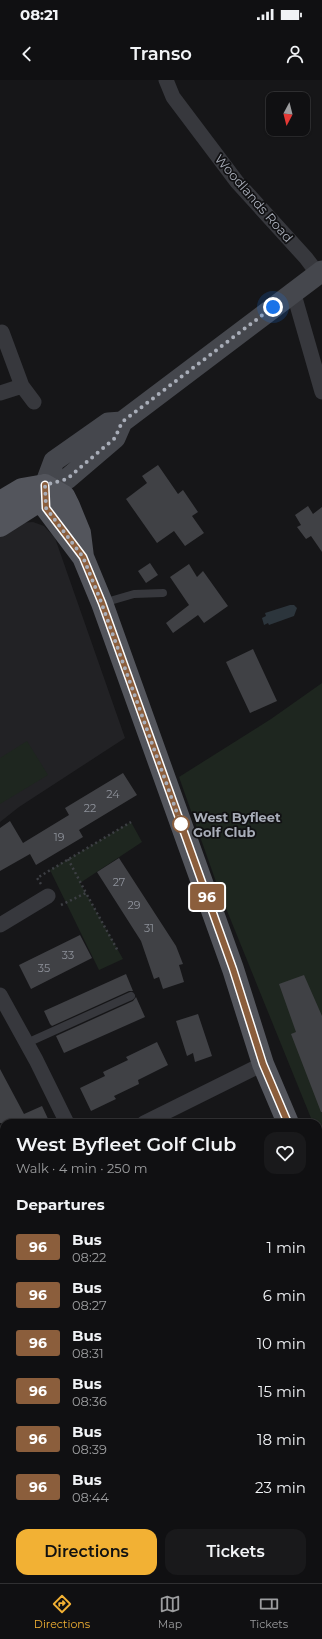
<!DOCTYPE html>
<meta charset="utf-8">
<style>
body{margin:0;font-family:Montserrat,sans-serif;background:#19191b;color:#f1f3f6;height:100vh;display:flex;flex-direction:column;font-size:15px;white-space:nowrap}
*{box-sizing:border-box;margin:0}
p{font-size:13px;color:#9c9d9f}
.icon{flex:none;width:22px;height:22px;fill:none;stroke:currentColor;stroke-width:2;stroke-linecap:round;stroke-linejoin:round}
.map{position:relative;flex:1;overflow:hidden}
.details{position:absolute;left:0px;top:1039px;width:322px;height:464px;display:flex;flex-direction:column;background:#101012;border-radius:12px 12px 0 0;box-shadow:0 1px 3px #0004,0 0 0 1px #303032}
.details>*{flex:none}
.badge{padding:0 8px;border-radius:3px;font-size:14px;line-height:26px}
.needle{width:26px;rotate:187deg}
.tools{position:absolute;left:266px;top:12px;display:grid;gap:8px}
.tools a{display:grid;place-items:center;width:44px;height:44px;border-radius:8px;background:#101012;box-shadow:0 1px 3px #0004,0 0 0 1px #303032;font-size:20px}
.you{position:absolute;width:20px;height:20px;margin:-10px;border:3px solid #fff;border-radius:50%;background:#1a73e8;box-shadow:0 0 0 6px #1a73e833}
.map>.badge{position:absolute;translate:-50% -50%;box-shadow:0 0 0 2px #fff}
h2{padding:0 16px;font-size:15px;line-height:36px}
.round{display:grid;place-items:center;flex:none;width:42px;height:42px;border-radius:12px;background:#19191b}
.summary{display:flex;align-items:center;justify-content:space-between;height:68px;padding:0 16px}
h1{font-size:19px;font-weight:600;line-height:30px}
.cta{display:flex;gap:8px;margin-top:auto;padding:8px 16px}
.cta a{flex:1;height:46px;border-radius:12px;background:#f2b134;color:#111;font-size:16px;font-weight:600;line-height:46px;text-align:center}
.cta a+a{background:#19191b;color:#f1f3f6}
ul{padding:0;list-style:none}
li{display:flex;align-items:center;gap:12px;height:48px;padding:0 16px}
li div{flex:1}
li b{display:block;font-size:15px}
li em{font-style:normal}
li .badge{min-width:44px;font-weight:700;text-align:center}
.status{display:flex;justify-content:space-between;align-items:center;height:28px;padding:0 20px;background:#101012;direction:ltr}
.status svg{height:11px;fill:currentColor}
header{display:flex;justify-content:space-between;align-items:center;height:52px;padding:0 16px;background:#101012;font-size:18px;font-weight:600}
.tabs{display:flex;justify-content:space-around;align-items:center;height:56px;border-top:1px solid #303032;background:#101012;font-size:11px;color:#9c9d9f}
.tabs a{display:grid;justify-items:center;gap:2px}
.tabs .on{color:#f2b134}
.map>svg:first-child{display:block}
.built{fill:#222225}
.green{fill:#1e261f}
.water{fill:#2c353c}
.building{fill:#404145}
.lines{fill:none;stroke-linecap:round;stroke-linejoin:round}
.path{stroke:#3d3f44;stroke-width:2.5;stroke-dasharray:2 3;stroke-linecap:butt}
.lane{stroke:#37383d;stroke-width:8}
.street{stroke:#37383d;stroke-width:15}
.secondary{stroke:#45474d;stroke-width:21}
.primary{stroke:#53555c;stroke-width:22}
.rail-casing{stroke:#4a4c52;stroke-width:4.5}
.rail{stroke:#111113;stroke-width:3;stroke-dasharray:9;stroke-linecap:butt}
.line-casing{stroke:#fff;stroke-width:9}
.line{stroke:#8b5e3c;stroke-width:6}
.walk{stroke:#a8adb8;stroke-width:4;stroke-dasharray:0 7.2}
.stop-dot{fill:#fff;stroke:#8b5e3c;stroke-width:2}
.labels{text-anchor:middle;stroke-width:3.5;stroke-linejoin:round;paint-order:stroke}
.number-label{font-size:11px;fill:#8e929b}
.street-label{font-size:13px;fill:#a8adb8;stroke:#111113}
.stop-label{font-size:13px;font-weight:bold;fill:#a8adb8;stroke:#111113;text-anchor:start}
</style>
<div class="status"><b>08:21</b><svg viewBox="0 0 49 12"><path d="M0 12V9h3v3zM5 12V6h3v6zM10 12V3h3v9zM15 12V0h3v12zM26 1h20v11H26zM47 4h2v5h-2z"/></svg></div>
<header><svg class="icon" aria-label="back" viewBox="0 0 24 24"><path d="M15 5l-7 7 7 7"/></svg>Transo<svg class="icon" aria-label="person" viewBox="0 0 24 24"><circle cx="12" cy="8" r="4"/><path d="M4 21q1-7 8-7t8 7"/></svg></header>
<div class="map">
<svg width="322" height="1503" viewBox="0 0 322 1503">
<rect width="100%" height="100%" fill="#161618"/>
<!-- built -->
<path class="built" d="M33,442L44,446L55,458L125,658L19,727L0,742V454L19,443Z
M318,1195L322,1205V1249L318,1251Z
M4,1317V1428L0,1429V1319Z"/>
<!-- green -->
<path class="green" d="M322,603V1064L318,1055V1043H313L221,816L179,697L271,639Z
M27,661L48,695L0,724V678Z
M131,742L142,762L80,803L123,879L99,890L50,790Z"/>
<!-- water -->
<path class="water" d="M290,525H294L297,528L294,536L269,545L268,543L264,545L262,538L266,536L265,533Z"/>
<!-- building -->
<path class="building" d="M158,385L178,414L183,410L198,432L192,436L204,453L185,466L174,451L157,463L126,419L147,403L142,396Z
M308,426L313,434L322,427V472L311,456L306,459L297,447L301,445L295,435Z
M150,483L158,495L146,503L138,491Z
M189,484L197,497L203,491L228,526L204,543L198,535L173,553L166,543L189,525L170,497Z
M253,569L277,621L250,633L226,582Z
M123,693L137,715L79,750L83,757L36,785L30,774L0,791V748L10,741L23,763L69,735L65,728Z
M119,778L176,866L183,884L179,885L184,902L163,909L159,897L154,899L141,861L97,792Z
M80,855L92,878L31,909L19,885Z
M126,894L133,911H129L52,946L50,944L44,931Z
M304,895L322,936V1032H321L291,954L296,952L279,904Z
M136,917L145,937L64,973L56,956L133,921Z
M198,934L212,976L195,982L193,973L187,976L176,941Z
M157,962L168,985L138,1000L139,1004L114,1016L116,1019L91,1031L80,1008L105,996L103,992L128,980L126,977Z
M0,989L24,1034L42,1026L50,1043H0Z"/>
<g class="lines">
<!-- path -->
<path class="path" d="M68,779L86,813
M41,804L37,798L131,742
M61,825L86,813L118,871"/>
<!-- lane -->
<path class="lane" d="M103,523L134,514L163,513
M27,963L131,916
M318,1091L322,1089"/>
<!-- street -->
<path class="street" d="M166,0L173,17L237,102L306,178L318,194
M293,211L322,312
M2,252L22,306L34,322
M0,313L22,306
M0,845L48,816
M0,915L36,980L67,1043
M144,1043L263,984
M0,1122L4,1119
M0,1231L4,1229
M318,1493L322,1491
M292,1503L302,1499"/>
<!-- secondary -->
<path class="secondary" d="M45,405L67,399L115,358L122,342L322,191
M45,405L54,381L108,343L122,342"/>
<!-- primary -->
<path class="primary" d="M45,405L64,416L69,426L80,453L83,477L102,523L233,889L263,984L288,1043
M45,405L46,428L82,476
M0,422L22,409L45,405
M0,446L33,425L45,405
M318,1118L322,1128"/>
<defs>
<path id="rail" d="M318,1202L322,1200
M318,1212L322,1210
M318,1222L322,1220
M318,1232L322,1231
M0,1357L4,1355
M0,1367L4,1365
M0,1377L4,1375
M0,1387L4,1385"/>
</defs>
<!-- rail casing -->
<use href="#rail" class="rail-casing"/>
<!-- rail -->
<use href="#rail" class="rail"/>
</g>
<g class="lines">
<defs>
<path id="line" d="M45,405L46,428L83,477L102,523L233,889L263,984L288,1043"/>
</defs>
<!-- line casing -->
<use href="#line" class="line-casing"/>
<!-- line -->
<use href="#line" class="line"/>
<!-- walk -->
<path class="walk" d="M181,744L100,519L83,477L46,428L45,405L67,399L75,392L115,358L122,342L273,227"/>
</g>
<!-- markers -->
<circle class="stop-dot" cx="181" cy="744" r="8"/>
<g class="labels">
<!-- number labels -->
<g class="number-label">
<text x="113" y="718">24</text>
<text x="90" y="732">22</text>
<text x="59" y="761">19</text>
<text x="119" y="806">27</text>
<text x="134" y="829">29</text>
<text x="149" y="852">31</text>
<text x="68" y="879">33</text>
<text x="44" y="892">35</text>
</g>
<!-- street labels -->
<g class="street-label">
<text transform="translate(254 118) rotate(49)" y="5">Woodlands Road</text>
</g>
<!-- stop labels -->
<g class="stop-label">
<text x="193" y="742">West Byfleet<tspan x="193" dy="15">Golf Club</tspan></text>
</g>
</g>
</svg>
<div class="tools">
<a><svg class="needle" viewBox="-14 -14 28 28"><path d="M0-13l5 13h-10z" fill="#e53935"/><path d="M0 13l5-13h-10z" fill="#9c9d9f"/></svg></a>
</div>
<div class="you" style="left:273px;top:227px"></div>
<b class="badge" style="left:207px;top:817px;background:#8b5e3c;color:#fff">96</b>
<section class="details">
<div class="summary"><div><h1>West Byfleet Golf Club</h1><p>Walk · 4 min · 250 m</p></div><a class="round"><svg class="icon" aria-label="heart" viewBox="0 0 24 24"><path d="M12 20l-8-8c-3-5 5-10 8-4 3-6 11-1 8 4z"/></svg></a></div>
<h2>Departures</h2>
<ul>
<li><span class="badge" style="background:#8b5e3c;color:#fff">96</span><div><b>Bus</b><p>08:22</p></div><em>1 min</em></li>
<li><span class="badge" style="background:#8b5e3c;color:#fff">96</span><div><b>Bus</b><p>08:27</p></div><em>6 min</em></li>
<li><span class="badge" style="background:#8b5e3c;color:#fff">96</span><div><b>Bus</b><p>08:31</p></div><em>10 min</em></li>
<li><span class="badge" style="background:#8b5e3c;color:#fff">96</span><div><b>Bus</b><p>08:36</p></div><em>15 min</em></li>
<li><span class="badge" style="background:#8b5e3c;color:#fff">96</span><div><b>Bus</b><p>08:39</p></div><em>18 min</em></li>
<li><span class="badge" style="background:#8b5e3c;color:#fff">96</span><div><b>Bus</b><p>08:44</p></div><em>23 min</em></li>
</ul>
<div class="cta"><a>Directions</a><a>Tickets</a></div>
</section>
</div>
<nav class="tabs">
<a class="on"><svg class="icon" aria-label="directions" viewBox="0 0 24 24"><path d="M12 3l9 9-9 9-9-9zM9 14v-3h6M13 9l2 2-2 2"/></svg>Directions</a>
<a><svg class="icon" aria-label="map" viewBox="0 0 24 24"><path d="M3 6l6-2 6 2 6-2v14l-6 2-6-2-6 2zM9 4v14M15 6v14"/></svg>Map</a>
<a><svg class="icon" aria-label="tickets" viewBox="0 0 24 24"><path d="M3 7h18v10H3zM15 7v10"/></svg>Tickets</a>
</nav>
